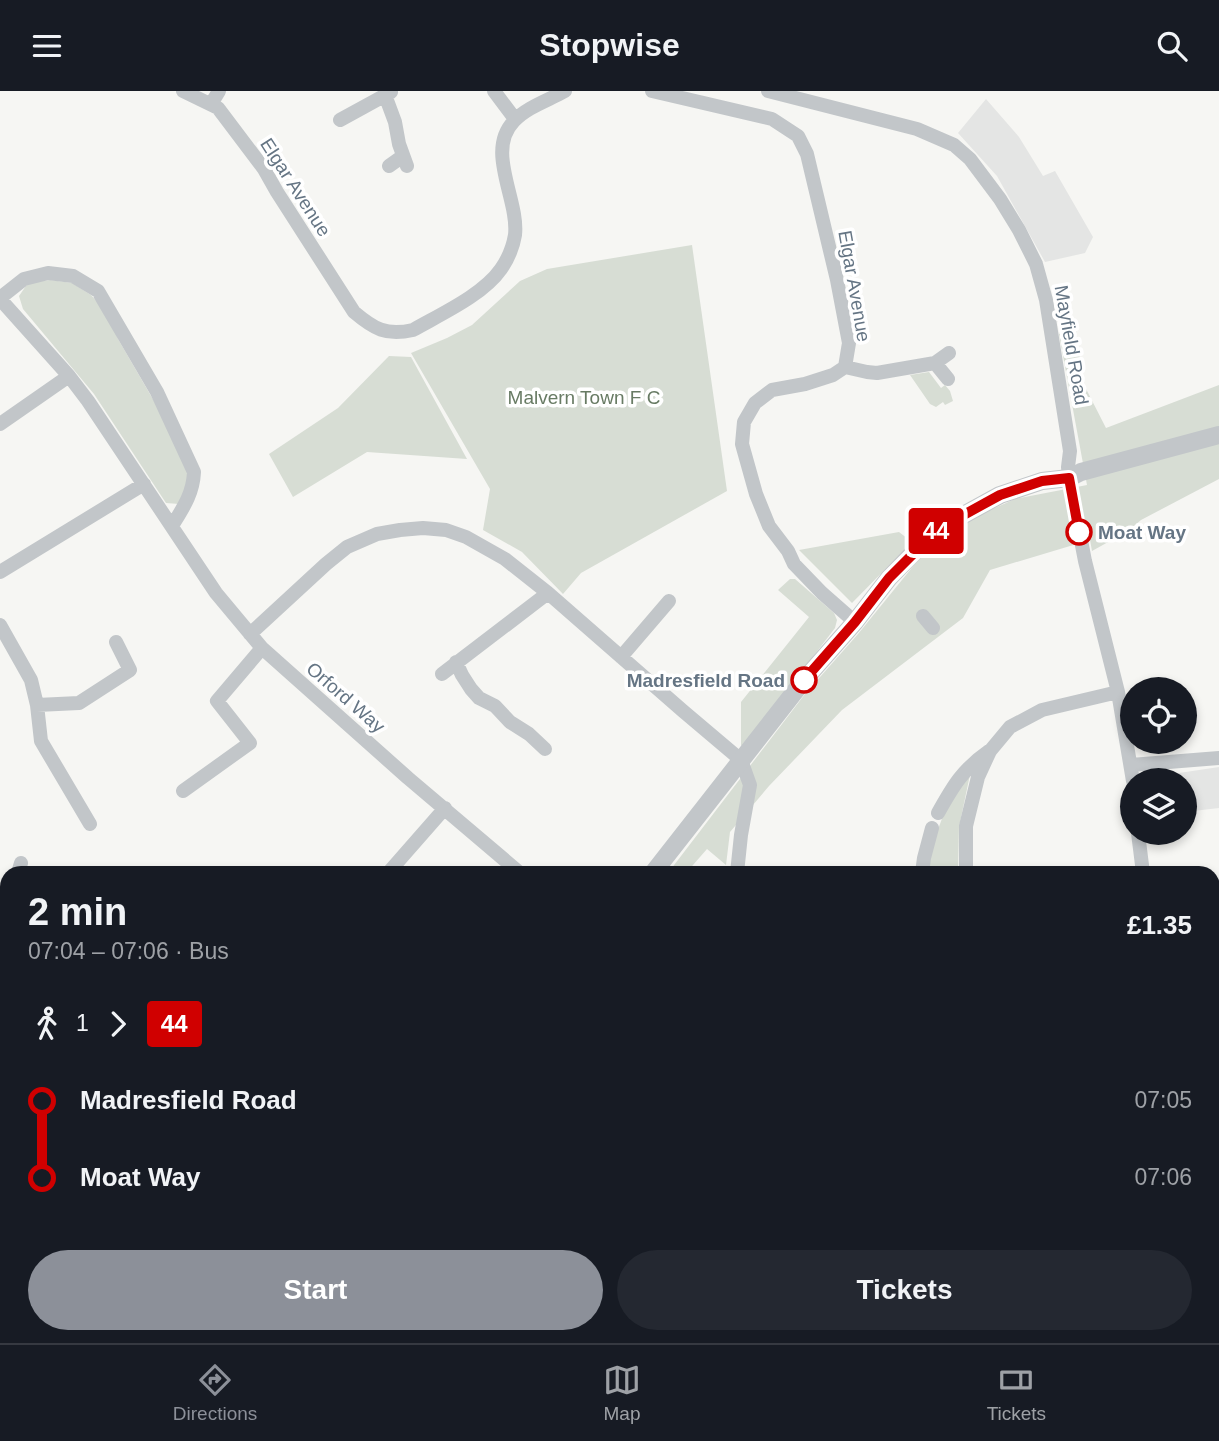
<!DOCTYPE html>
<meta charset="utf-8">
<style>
body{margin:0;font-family:Arial,sans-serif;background:#242831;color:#f1f3f6;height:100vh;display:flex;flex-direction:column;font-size:26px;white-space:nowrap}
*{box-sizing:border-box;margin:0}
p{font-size:23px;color:#9ea1a6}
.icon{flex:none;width:38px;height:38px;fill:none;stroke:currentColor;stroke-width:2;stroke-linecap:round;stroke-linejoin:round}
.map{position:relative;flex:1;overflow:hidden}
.details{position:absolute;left:0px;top:775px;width:1220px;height:478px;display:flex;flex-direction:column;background:#171b24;border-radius:21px 21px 0 0;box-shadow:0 4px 10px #0003}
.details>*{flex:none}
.badge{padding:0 14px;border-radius:5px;font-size:24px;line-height:46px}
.fabs{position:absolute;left:1120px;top:586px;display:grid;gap:14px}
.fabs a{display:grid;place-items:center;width:77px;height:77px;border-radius:50%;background:#171b24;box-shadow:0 4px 10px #0003;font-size:35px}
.map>.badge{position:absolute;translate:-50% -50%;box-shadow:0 0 0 4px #fff}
.legs{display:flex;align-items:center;gap:10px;height:77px;padding:0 28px;font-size:23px}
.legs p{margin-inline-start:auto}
.headline{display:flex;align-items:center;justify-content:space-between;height:119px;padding:0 28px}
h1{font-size:38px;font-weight:600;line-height:52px}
.action{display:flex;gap:14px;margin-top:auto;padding:14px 28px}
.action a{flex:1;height:80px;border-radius:42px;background:#8c9099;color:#fff;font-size:28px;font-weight:600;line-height:80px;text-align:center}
.action a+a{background:#242831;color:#f1f3f6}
ul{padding:0 28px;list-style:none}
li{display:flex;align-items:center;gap:24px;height:77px;font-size:26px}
li i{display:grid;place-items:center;width:10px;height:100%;margin:0 9px;background:currentColor}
li i::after{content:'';width:18px;height:18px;margin:-9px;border:5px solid;border-radius:50%;background:#171b24}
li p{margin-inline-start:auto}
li:first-child i{background:linear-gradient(#0000 50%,currentColor 0)}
li:last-child i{background:linear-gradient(currentColor 50%,#0000 0)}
header{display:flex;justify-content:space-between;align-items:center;height:91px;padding:0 28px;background:#171b24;font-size:32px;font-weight:600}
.tabs{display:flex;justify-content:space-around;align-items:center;height:98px;border-top:2px solid #363941;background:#171b24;font-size:19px;color:#9ea1a6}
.tabs a{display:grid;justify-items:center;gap:4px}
.tabs .active{color:#8c9099}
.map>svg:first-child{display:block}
.built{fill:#e4e5e4}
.green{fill:#d7ddd4}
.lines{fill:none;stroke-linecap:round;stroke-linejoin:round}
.minor{stroke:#c2c6c9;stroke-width:14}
.tertiary{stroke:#c2c6c9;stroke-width:18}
.secondary{stroke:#d4d8dc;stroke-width:19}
.line-1-casing{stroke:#fff;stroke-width:16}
.line-1{stroke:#d00000;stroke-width:10}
.stop-1-dot{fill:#fff;stroke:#d00000;stroke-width:3.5}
.labels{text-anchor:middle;stroke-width:7;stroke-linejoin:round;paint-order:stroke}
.street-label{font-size:19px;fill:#657584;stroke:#fff}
.park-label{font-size:19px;fill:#687b64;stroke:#fff}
.stop-label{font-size:19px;font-weight:bold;fill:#657584;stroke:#fff;text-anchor:start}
</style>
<header><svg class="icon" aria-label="menu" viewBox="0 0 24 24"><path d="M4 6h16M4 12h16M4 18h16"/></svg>Stopwise<svg class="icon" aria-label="search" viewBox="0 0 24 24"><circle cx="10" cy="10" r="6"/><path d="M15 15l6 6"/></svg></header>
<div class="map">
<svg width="1219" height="1252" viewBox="0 0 1219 1252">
<rect width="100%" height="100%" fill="#f6f6f3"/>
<!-- built -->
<path class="built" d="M986,8L1019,46L1043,85L1055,80L1093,146L1085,162L1045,171L997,85L958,42Z
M1219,676V717L1185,721V690L1159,689V685Z
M591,1246H645L654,1252H582Z"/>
<!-- green -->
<path class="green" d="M692,154L727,400L581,482L563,503L522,461L483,439L490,398L411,262L447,247L472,234L520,190L547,178Z
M50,189L72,192L91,204L108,223L118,248L169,336L191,382L179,413L166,412L94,303L23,218L19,205L28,192Z
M1076,239L1083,292L1106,337L1219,294V388L1141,429L1128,440L1092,460L1090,449L990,479L963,527L842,619L769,695L730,741L726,774L707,758L686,782H668L805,603L858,543L941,441L1015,408L1087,394L1059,243Z
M389,265L411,266L467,368L367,361L293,406L269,363L338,317Z
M929,281L941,297L945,294L950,300L953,310L945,314L943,311L936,316L930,313L910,284Z
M899,441L912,451L852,512L799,459Z
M790,488H795L834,522L837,529L835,537L743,657L741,654V611L809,526L778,499Z
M971,679L959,736L958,782H928L931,757L943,725Z
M163,1246H200L194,1252H158Z
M490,1246H591L582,1252H486Z
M816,1246H844L854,1252H816Z
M1007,1246H1062L1060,1252H1002Z"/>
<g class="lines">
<!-- minor -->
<path class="minor" d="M183,0L218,17L264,78L277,101L354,221C374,238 386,245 413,239C441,223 483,204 501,178C508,168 513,156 515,144C519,108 485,60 514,30C527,16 549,9 565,0
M494,0L515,28
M652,0L772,28L798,45L807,63L837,189L849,252L845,276L833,284L805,293L772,299L755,312L744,331L742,353L756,403L769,435L788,460L794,473L822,502L855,531
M768,0L917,38L954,54L970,68L1000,108L1019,139L1036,173L1046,209L1070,360L1068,376L1069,387L1085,470L1118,601L1133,690
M385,4L395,31L399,53L407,75
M211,13L219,0
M340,29L391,1
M389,75L403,65
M0,207L24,188L48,182L73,185L98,200L157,301L194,381C193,403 183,417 172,435
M0,208L69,285L88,310L216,502L262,557L408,687L520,782
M935,272L948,288
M845,276L867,281L877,282L935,272L949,262
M0,333L69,285
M0,481L144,393
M923,525L933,537
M0,534L31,589L37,614L41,650L90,733
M250,543L326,473L347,456L377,443L400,439L423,437L446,439L466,446L505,468L548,502L683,620L741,669L750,694L741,744L737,782
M621,566L669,510
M456,571L462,584L471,598L479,607L495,615L510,631L529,643L545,658
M442,583L548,502
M37,614L79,612L130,579L116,551
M1131,674L1219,667
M183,700L250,652L217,610L262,557
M938,722C953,695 963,678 989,660
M1138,742L1143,782
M18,782L21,772
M388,782L445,717
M922,782L924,767L932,737
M966,782V735L978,686L990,660L1010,636L1042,619L1118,601
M0,808L7,800
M1213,1190H1219
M329,1246V1252
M198,1252L204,1246
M712,1252L718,1246
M1150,1252V1246"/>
<!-- tertiary -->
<path class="tertiary" d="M653,782L804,589L855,531L889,487L920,455L938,438L1000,404L1042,390L1069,387L1081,381L1219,344
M146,1252L152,1246"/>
<!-- secondary -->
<path class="secondary" d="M0,1006L7,1012
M675,1246L682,1252"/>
</g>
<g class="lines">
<defs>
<path id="line-1" d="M804,589L855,531L889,487L938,438L1000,404L1042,390L1069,387L1079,441"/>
</defs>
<!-- line-1 casing -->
<use href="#line-1" class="line-1-casing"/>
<!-- line-1 -->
<use href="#line-1" class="line-1"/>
</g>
<!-- markers -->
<g class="stop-1-dot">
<circle cx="1079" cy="441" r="12"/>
<circle cx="804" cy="589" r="12"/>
</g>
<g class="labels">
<!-- street labels -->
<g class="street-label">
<text transform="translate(296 96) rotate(57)" y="7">Elgar Avenue</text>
<text transform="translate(855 195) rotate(80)" y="7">Elgar Avenue</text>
<text transform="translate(1072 254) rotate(80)" y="7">Mayfield Road</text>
<text transform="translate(346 606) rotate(41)" y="7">Orford Way</text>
</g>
<!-- park labels -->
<g class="park-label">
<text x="584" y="313">Malvern Town F C</text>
</g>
<!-- stop labels -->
<g class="stop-label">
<text x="1098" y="448">Moat Way</text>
<text x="785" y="596" text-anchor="end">Madresfield Road</text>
</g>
</g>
</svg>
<div class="fabs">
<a><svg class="icon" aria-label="locate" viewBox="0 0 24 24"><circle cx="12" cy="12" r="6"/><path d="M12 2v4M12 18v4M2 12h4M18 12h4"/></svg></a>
<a><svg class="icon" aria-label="layers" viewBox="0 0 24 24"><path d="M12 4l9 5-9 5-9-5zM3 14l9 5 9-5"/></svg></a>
</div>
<b class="badge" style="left:936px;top:440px;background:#d00000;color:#fff">44</b>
<section class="details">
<div class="headline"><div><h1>2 min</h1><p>07:04 – 07:06 · Bus</p></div><b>£1.35</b></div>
<div class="legs"><svg class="icon" aria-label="walk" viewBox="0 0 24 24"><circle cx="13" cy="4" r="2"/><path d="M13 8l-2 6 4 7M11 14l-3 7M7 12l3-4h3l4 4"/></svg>1<svg class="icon" aria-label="forward" viewBox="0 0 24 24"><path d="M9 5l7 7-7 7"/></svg><b class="badge" style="background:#d00000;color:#fff">44</b></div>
<ul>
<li><i style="color:#d00000"></i><b>Madresfield Road</b><p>07:05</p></li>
<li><i style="color:#d00000"></i><b>Moat Way</b><p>07:06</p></li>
</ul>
<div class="action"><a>Start</a><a>Tickets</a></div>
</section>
</div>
<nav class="tabs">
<a class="active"><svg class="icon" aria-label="directions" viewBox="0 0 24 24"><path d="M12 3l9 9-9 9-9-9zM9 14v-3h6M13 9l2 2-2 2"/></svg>Directions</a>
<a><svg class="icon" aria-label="map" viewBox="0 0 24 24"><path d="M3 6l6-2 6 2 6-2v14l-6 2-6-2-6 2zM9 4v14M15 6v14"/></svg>Map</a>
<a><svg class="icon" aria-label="tickets" viewBox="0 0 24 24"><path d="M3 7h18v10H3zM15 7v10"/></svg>Tickets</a>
</nav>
